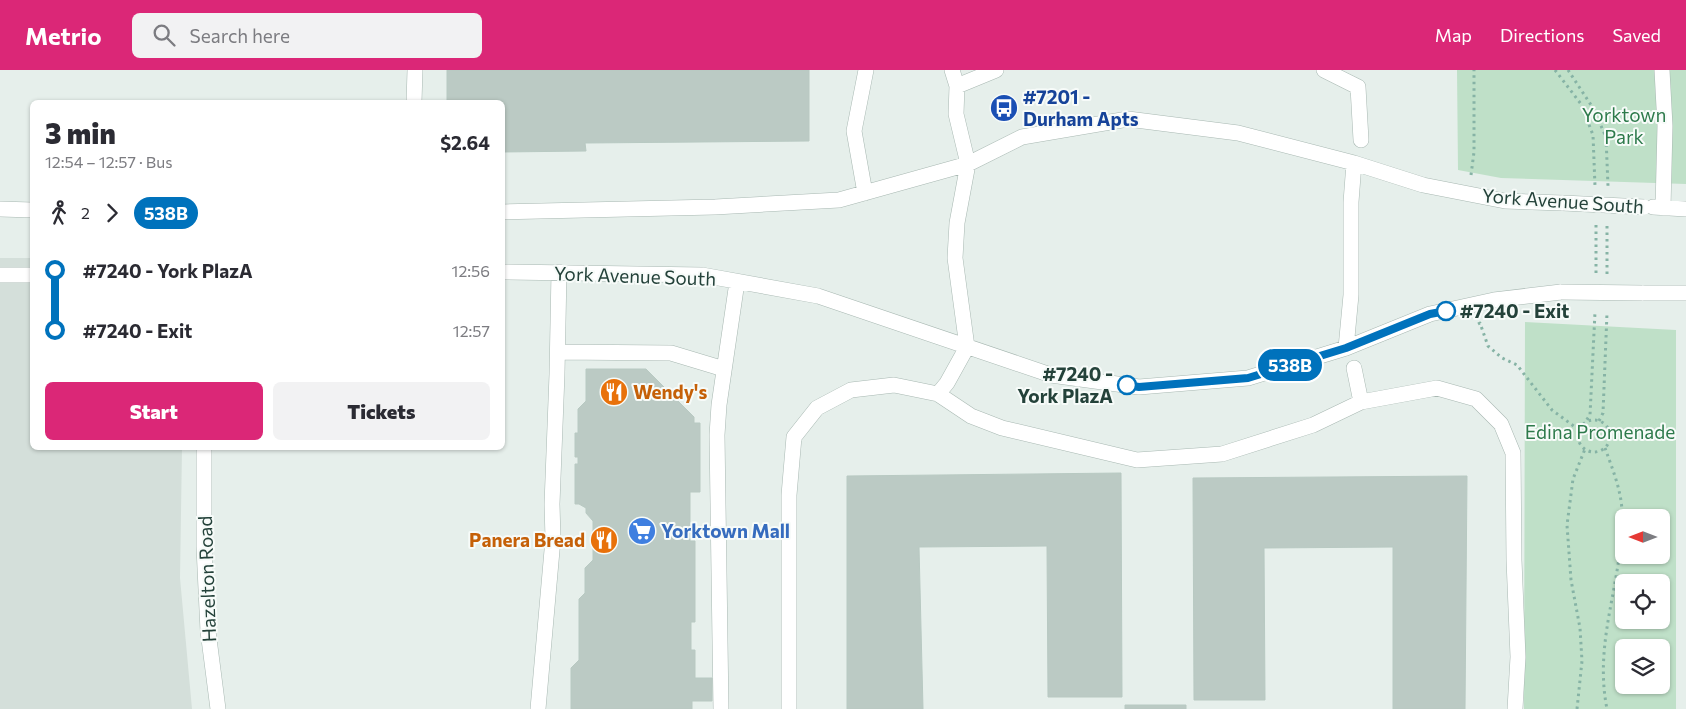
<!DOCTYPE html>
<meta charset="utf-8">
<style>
body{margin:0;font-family:Commissioner,sans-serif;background:#f2f2f3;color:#2b2b33;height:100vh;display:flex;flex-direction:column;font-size:19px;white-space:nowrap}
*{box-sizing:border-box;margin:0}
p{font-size:16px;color:#7c7c81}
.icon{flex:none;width:28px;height:28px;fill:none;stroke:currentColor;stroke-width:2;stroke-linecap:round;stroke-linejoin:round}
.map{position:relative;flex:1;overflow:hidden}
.details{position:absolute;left:30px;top:30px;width:475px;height:350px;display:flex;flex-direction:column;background:#fff;border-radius:8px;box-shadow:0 1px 4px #0004}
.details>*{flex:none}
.badge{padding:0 10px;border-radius:16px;font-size:18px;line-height:32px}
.needle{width:32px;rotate:270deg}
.fabs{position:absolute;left:1615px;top:439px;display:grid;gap:10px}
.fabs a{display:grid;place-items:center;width:55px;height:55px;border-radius:8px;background:#fff;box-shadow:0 1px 4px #0004;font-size:25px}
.map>.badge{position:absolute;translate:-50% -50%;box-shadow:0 0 0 2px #fff}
.legs{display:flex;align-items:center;gap:8px;height:55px;padding:0 15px;font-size:16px}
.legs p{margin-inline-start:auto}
.head{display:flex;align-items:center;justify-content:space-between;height:85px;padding:0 15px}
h1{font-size:28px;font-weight:800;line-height:38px}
.action{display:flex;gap:10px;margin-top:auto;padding:10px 15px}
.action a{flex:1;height:58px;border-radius:8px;background:#db2777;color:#fff;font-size:20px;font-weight:800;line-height:58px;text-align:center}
.action a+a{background:#f2f2f3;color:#2b2b33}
ul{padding:0 15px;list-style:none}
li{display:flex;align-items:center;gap:18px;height:60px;font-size:19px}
li i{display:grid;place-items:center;width:8px;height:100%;margin:0 6px;background:currentColor}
li i::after{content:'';width:12px;height:12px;margin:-6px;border:4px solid;border-radius:50%;background:#fff}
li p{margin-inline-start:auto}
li:first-child i{background:linear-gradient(#0000 50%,currentColor 0)}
li:last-child i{background:linear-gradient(currentColor 50%,#0000 0)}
header{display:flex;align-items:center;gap:30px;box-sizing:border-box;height:70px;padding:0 25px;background:#db2777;color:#fff}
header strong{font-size:24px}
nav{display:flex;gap:28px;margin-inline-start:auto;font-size:18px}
.search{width:350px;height:45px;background:#f2f2f3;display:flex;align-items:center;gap:12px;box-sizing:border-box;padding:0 18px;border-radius:8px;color:#7c7c81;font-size:19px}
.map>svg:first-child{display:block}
.built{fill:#d4dfda}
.green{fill:#bfe0c8;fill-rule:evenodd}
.building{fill:#bbcac4;stroke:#b8c9c2}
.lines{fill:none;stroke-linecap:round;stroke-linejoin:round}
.minor-casing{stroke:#a8b8b2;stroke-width:16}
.path{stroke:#86b3a5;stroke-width:3;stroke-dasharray:2.5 4;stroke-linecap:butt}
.minor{stroke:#fff;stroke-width:15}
.minor-bridge-casing{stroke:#a8b8b2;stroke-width:16;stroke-linecap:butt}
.minor-bridge{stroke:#fff;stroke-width:15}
.line-1-casing{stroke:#fff;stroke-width:11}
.line-1{stroke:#0072bc;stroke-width:8}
.stop-1-dot{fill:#fff;stroke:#0072bc;stroke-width:2.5}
.labels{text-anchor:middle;stroke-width:4;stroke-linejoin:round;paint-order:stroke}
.transit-label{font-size:19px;font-weight:bold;fill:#164399;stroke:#f7fbf9;text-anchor:start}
.park-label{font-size:19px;fill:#2d7a4b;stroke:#f7fbf9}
.street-label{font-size:19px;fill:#24423a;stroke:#f7fbf9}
.stop-label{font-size:19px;font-weight:bold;fill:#24423a;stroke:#f7fbf9;text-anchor:start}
.food-label{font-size:19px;font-weight:bold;fill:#c56008;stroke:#f7fbf9;text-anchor:start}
.shop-label{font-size:19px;font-weight:bold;fill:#366cbe;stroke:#f7fbf9;text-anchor:start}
</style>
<header>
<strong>Metrio</strong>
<div class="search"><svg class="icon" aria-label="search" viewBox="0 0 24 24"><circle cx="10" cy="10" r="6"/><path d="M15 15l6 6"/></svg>Search here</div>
<nav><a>Map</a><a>Directions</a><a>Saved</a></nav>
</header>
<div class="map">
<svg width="1686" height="639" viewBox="0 0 1686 639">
<rect width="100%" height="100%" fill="#e6efeb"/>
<!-- built -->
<path class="built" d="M0,188H32V378H182L180,508L192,639H0Z"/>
<!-- green -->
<path class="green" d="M1457,0H1686V114L1501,108L1458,100Z
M1525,252L1676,260V639H1524ZM1624,448H1661V485H1624ZM1624,512H1661V550H1624ZM1624,578H1661V615H1624Z"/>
<!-- building -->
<path class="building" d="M447,0H809V71L585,73L586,81L502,82V32H447Z
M586,299H646L694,347V353H700V422H690V471H695V552H691V580H695V608H712V631H692V639H571V598L579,590V529L585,523V498L593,490V451L586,443V438L579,434H575V394H578V387H575V363H578V339L586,331Z
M1121,403L1122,627H1048L1047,476L919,477L923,639H847V406Z
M1467,406L1465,639H1393V477L1264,478L1265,630H1194L1193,408Z
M1125,635H1186V639H1125Z"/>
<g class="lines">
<defs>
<path id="minor" d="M952,0L957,16
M1324,0L1358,17L1361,70
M1662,0L1665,56L1663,138
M414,32L415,0
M865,123L854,61L866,0
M1653,137L1686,139
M0,139L32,140
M502,142L715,137L839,130L968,94L1022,67L1128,49L1238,63L1354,93L1423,115L1505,131L1563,133
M502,202L702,205L818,226L1051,305L1139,317L1248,308L1346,278L1430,244L1494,230L1561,222
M0,205H32
M1642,223H1686
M967,277L955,188L957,153L968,94L956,44L957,16L996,0
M1346,278L1351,225V132L1354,93
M558,282L671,283L724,299
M1354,298L1361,332L1437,318L1476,329L1501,354L1513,383L1514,490L1518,587L1515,639
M938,324L971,346L1002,358L1137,390L1222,384L1313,355L1361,332
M204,378V477L208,561L218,639
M538,639L553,469L552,434L557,304L559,202
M721,639L717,365L719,335L737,212
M789,639V425L794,367L817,338L851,320L894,315L938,324L947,313L967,277"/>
</defs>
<!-- minor casing -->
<use href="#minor" class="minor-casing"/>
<!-- path -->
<path class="path" d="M1555,0L1581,34L1593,65L1595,116
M1568,0L1593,38L1606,67L1608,116
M1471,105L1474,82V0
M1596,155V203
M1607,204V155
M1478,254L1480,253L1488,276L1502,288L1517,295L1552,340L1579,360
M1578 366a16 16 0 1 1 32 0a16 16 0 1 1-32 0Z
M1599,351L1603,343L1607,243
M1583,355L1590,345L1595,242
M1605,378C1612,398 1621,419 1622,441C1624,510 1593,569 1607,639
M1577,639L1582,591L1580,558L1571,510L1567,455L1573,409L1585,379"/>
<!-- minor -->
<use href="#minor" class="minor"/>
<defs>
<path id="minor-bridge" d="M1563,133L1644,137
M1561,222L1642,223"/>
</defs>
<!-- minor-bridge casing -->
<use href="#minor-bridge" class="minor-bridge-casing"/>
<!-- minor-bridge -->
<use href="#minor-bridge" class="minor-bridge"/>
</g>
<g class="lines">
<defs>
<path id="line-1" d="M1127,315L1139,317L1248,308L1346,278L1430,244L1446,241"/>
</defs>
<!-- line-1 casing -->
<use href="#line-1" class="line-1-casing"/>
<!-- line-1 -->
<use href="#line-1" class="line-1"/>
</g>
<!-- icons -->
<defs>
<symbol id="bus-disc" viewBox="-11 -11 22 22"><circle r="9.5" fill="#1a4fb4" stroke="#f7fbf9"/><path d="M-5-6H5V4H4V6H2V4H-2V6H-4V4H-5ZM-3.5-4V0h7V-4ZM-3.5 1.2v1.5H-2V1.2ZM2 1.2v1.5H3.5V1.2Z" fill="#fff"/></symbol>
<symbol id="restaurant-disc" viewBox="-11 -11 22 22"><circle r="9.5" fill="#e8710a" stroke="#f7fbf9"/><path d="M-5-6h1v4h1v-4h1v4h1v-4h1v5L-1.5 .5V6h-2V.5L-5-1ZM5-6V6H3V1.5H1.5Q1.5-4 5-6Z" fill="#fff"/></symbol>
<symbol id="supermarket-disc" viewBox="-11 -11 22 22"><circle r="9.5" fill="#3f7fe0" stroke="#f7fbf9"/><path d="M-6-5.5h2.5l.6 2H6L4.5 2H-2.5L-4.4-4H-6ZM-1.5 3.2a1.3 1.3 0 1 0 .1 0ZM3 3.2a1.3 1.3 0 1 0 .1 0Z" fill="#fff"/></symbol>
</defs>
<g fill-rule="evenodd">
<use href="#bus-disc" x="988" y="22" width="32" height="32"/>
<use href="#restaurant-disc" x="598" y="306" width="32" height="32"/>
<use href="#supermarket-disc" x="626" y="445" width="32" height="32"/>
<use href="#restaurant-disc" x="588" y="454" width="32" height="32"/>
</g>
<!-- markers -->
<g class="stop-1-dot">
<circle cx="1446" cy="241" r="9"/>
<circle cx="1127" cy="315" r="9"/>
</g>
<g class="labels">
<!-- transit labels -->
<g class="transit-label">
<text x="1023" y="34">#7201 -<tspan x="1023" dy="22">Durham Apts</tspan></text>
</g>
<!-- park labels -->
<g class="park-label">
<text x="1624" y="52">Yorktown<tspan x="1624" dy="22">Park</tspan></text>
<text x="1600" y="369">Edina Promenade</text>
</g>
<!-- street labels -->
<g class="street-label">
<text transform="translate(1563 131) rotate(4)" y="7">York Avenue South</text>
<text transform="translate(635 206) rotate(2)" y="7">York Avenue South</text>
<text transform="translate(207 509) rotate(-92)" y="7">Hazelton Road</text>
</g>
<!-- stop labels -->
<g class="stop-label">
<text x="1460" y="248">#7240 - Exit</text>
<text x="1113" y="311" text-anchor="end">#7240 -<tspan x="1113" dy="22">York PlazA</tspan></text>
</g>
<!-- food labels -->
<g class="food-label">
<text x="633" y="329">Wendy's</text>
<text x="585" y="477" text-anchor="end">Panera Bread</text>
</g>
<!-- shop labels -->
<g class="shop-label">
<text x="661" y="468">Yorktown Mall</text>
</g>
</g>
</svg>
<div class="fabs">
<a><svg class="needle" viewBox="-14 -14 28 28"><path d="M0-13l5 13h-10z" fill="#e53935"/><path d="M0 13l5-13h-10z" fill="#7c7c81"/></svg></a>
<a><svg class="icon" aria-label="locate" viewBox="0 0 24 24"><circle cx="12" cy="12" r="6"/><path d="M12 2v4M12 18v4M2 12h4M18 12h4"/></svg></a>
<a><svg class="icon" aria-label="layers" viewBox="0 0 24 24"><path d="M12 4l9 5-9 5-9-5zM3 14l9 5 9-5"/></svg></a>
</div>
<b class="badge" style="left:1290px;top:295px;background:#0072bc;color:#fff">538B</b>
<section class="details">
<div class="head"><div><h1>3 min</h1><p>12:54 – 12:57 · Bus</p></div><b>$2.64</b></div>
<div class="legs"><svg class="icon" aria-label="walk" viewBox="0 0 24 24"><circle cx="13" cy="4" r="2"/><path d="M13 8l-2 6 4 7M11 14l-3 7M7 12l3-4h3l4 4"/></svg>2<svg class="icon" aria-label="forward" viewBox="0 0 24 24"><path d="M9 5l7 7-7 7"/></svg><b class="badge" style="background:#0072bc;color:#fff">538B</b></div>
<ul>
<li><i style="color:#0072bc"></i><b>#7240 - York PlazA</b><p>12:56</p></li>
<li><i style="color:#0072bc"></i><b>#7240 - Exit</b><p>12:57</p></li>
</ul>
<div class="action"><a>Start</a><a>Tickets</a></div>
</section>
</div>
